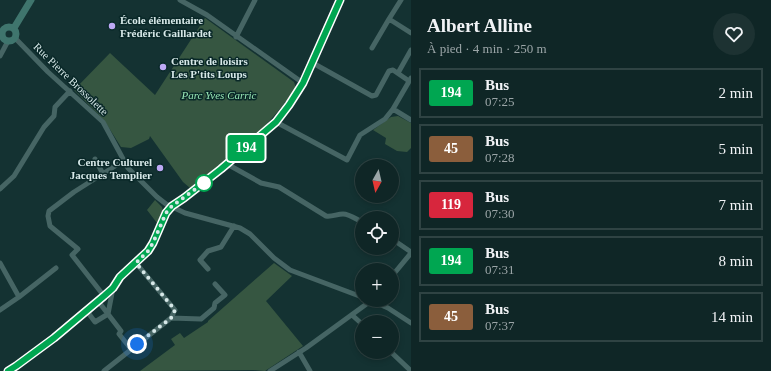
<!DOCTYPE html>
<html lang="fr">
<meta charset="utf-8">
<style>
body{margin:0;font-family:Georgia,serif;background:#1d3232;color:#f1f3f6;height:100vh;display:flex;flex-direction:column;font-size:15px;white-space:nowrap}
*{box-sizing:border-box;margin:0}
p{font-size:13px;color:#9ba5a7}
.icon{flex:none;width:22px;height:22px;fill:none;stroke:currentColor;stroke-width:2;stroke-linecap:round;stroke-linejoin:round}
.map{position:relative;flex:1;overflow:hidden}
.details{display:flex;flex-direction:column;background:#0f2626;width:360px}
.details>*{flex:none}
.badge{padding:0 8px;border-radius:3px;font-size:14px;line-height:26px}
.needle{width:26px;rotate:188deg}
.fabs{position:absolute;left:355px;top:159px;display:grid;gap:8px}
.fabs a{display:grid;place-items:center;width:44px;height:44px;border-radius:50%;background:#0f2626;box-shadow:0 2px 6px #0003,0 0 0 1px #2f4343;font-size:20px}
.you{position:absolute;width:20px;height:20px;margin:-10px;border:3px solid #fff;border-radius:50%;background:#1a73e8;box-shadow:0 0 0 6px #1a73e833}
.map>.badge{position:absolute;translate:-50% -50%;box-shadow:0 0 0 2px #fff}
.round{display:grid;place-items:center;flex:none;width:42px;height:42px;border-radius:21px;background:#1d3232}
.summary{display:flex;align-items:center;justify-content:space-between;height:68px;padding:0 16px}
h1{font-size:19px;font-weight:600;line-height:30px}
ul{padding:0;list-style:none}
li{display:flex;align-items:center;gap:12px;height:50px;margin:0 8px 6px;padding:0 8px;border:2px solid #2f4343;border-radius:0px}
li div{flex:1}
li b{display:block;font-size:15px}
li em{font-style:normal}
li .badge{min-width:44px;font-weight:700;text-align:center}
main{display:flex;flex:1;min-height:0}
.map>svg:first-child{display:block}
.green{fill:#365641}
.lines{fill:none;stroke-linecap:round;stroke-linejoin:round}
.street{stroke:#466564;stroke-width:5}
.secondary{stroke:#3f756d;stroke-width:7}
.line-casing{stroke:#fff;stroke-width:9}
.line{stroke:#00a651;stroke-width:6}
.walk{stroke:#d7e8e8;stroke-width:4;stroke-dasharray:0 7.2}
.poi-dot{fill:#bda9f5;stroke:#092828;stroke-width:1.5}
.stop-dot{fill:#fff;stroke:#00a651;stroke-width:2}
.labels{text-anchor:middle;stroke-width:3;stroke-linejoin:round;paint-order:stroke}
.poi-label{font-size:11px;font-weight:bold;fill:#d7e8e8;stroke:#092828;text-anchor:start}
.street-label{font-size:11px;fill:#d7e8e8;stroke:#092828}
.park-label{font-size:11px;font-style:italic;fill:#99e7b5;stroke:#092828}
</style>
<main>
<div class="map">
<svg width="411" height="371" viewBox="0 0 411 371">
<rect width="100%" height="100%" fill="#143232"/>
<!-- green -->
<path class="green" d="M205,18L294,82L296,88C274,120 239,153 208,178L206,175L190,188L183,182L150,136L149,139L131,148L121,147L104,120L74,90L110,53L155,95Z
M398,116L411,123V148L407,152L397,151L385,144L386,138L373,130L391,117Z
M155,200L162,207L163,211L157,223L147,210Z
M274,263L292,276L266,301L303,346L265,371L253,370L140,371L175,345L171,339L180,333L184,338L208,322V321Z"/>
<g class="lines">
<!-- street -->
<path class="street" d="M180,0L207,15L303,83
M401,0L389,19L411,33
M236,37L255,0
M15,38L48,72L103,122L128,168L157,197L166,204L185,213L240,228L250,234L274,258L290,270L362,297
M372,48L389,19
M0,56L8,41
M311,62L372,96L376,95L389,71L393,70L409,81
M398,73L411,50
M393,109L411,78
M276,122L347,160L360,135L385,119L393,109L411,120
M95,159L103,174
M227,164L261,183L279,187L326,216C332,217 337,214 343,214C349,214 356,219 362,222
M0,189L14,176L44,127L54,116L55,107L70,91
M392,239L411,252
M0,263L19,297
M208,269L200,260L208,251L221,247L234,226
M392,276L411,253
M104,296L72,255L78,249L50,226L48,216L49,211L74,192L123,161
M370,300L388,308L411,323
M98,301L121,331L119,334L131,349
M89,309V314L95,322L108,314L113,288
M0,310L19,297L56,268
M352,315L362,324
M171,318L201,319L214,308L215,303L225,295L215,284
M299,352L310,371
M391,352L411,371
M8,371L16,366L54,338L113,288L120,277L148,251L153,243L166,213L172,206L184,198L227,164L276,122L289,105L303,83L311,62L340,0
M104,371L171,318L175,310L136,263
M270,371L306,348L372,300"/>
<!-- secondary -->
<path class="secondary" d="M2 34a7 7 0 1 1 14 0a7 7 0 1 1-14 0Z
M14,28L31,0"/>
</g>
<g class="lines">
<defs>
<path id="line" d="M8,371L16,366L54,338L104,296L113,288L120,277L148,251L153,243L166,213L172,206L184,198L221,169L276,122L289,105L303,83L340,0"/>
</defs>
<!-- line casing -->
<use href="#line" class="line-casing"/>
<!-- line -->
<use href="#line" class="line"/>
<!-- walk -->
<path class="walk" d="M137,344L171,318L175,310L136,263L148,251L153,243L166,213L172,206L204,183"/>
</g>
<!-- markers -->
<g class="poi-dot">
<circle cx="112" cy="26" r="4"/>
<circle cx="163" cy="67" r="4"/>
<circle cx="160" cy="168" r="4"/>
</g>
<circle class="stop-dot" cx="204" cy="183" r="8"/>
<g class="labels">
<!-- poi labels -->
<g class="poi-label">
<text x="120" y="24">École élémentaire<tspan x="120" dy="13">Frédéric Gaillardet</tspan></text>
<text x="171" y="65">Centre de loisirs<tspan x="171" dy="13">Les P'tits Loups</tspan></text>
<text x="152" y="166" text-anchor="end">Centre Culturel<tspan x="152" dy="13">Jacques Templier</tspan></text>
</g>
<!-- street labels -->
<g class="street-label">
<text transform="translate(71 79) rotate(44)" y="4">Rue Pierre Brossolette</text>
</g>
<!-- park labels -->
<g class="park-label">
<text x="219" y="99">Parc Yves Carric</text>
</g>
</g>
</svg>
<div class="fabs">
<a><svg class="needle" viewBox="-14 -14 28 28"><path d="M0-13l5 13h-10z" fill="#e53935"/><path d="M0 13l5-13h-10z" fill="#9ba5a7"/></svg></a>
<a><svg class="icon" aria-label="locate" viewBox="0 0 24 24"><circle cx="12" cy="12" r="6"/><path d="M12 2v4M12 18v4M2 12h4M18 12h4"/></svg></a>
<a>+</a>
<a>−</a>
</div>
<div class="you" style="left:137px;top:344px"></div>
<b class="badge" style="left:246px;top:148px;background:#00a651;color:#fff">194</b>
</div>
<section class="details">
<div class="summary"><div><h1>Albert Alline</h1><p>À pied · 4 min · 250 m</p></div><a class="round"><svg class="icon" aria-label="heart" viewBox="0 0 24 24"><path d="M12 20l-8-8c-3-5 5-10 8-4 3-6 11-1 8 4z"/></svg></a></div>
<ul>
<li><span class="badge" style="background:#00a651;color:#fff">194</span><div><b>Bus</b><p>07:25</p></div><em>2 min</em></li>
<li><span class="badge" style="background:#8b5e3c;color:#fff">45</span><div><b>Bus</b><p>07:28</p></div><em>5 min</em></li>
<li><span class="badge" style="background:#d7263d;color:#fff">119</span><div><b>Bus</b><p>07:30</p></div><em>7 min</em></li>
<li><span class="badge" style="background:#00a651;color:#fff">194</span><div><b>Bus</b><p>07:31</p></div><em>8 min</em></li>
<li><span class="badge" style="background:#8b5e3c;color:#fff">45</span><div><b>Bus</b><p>07:37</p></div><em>14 min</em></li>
</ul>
</section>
</main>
